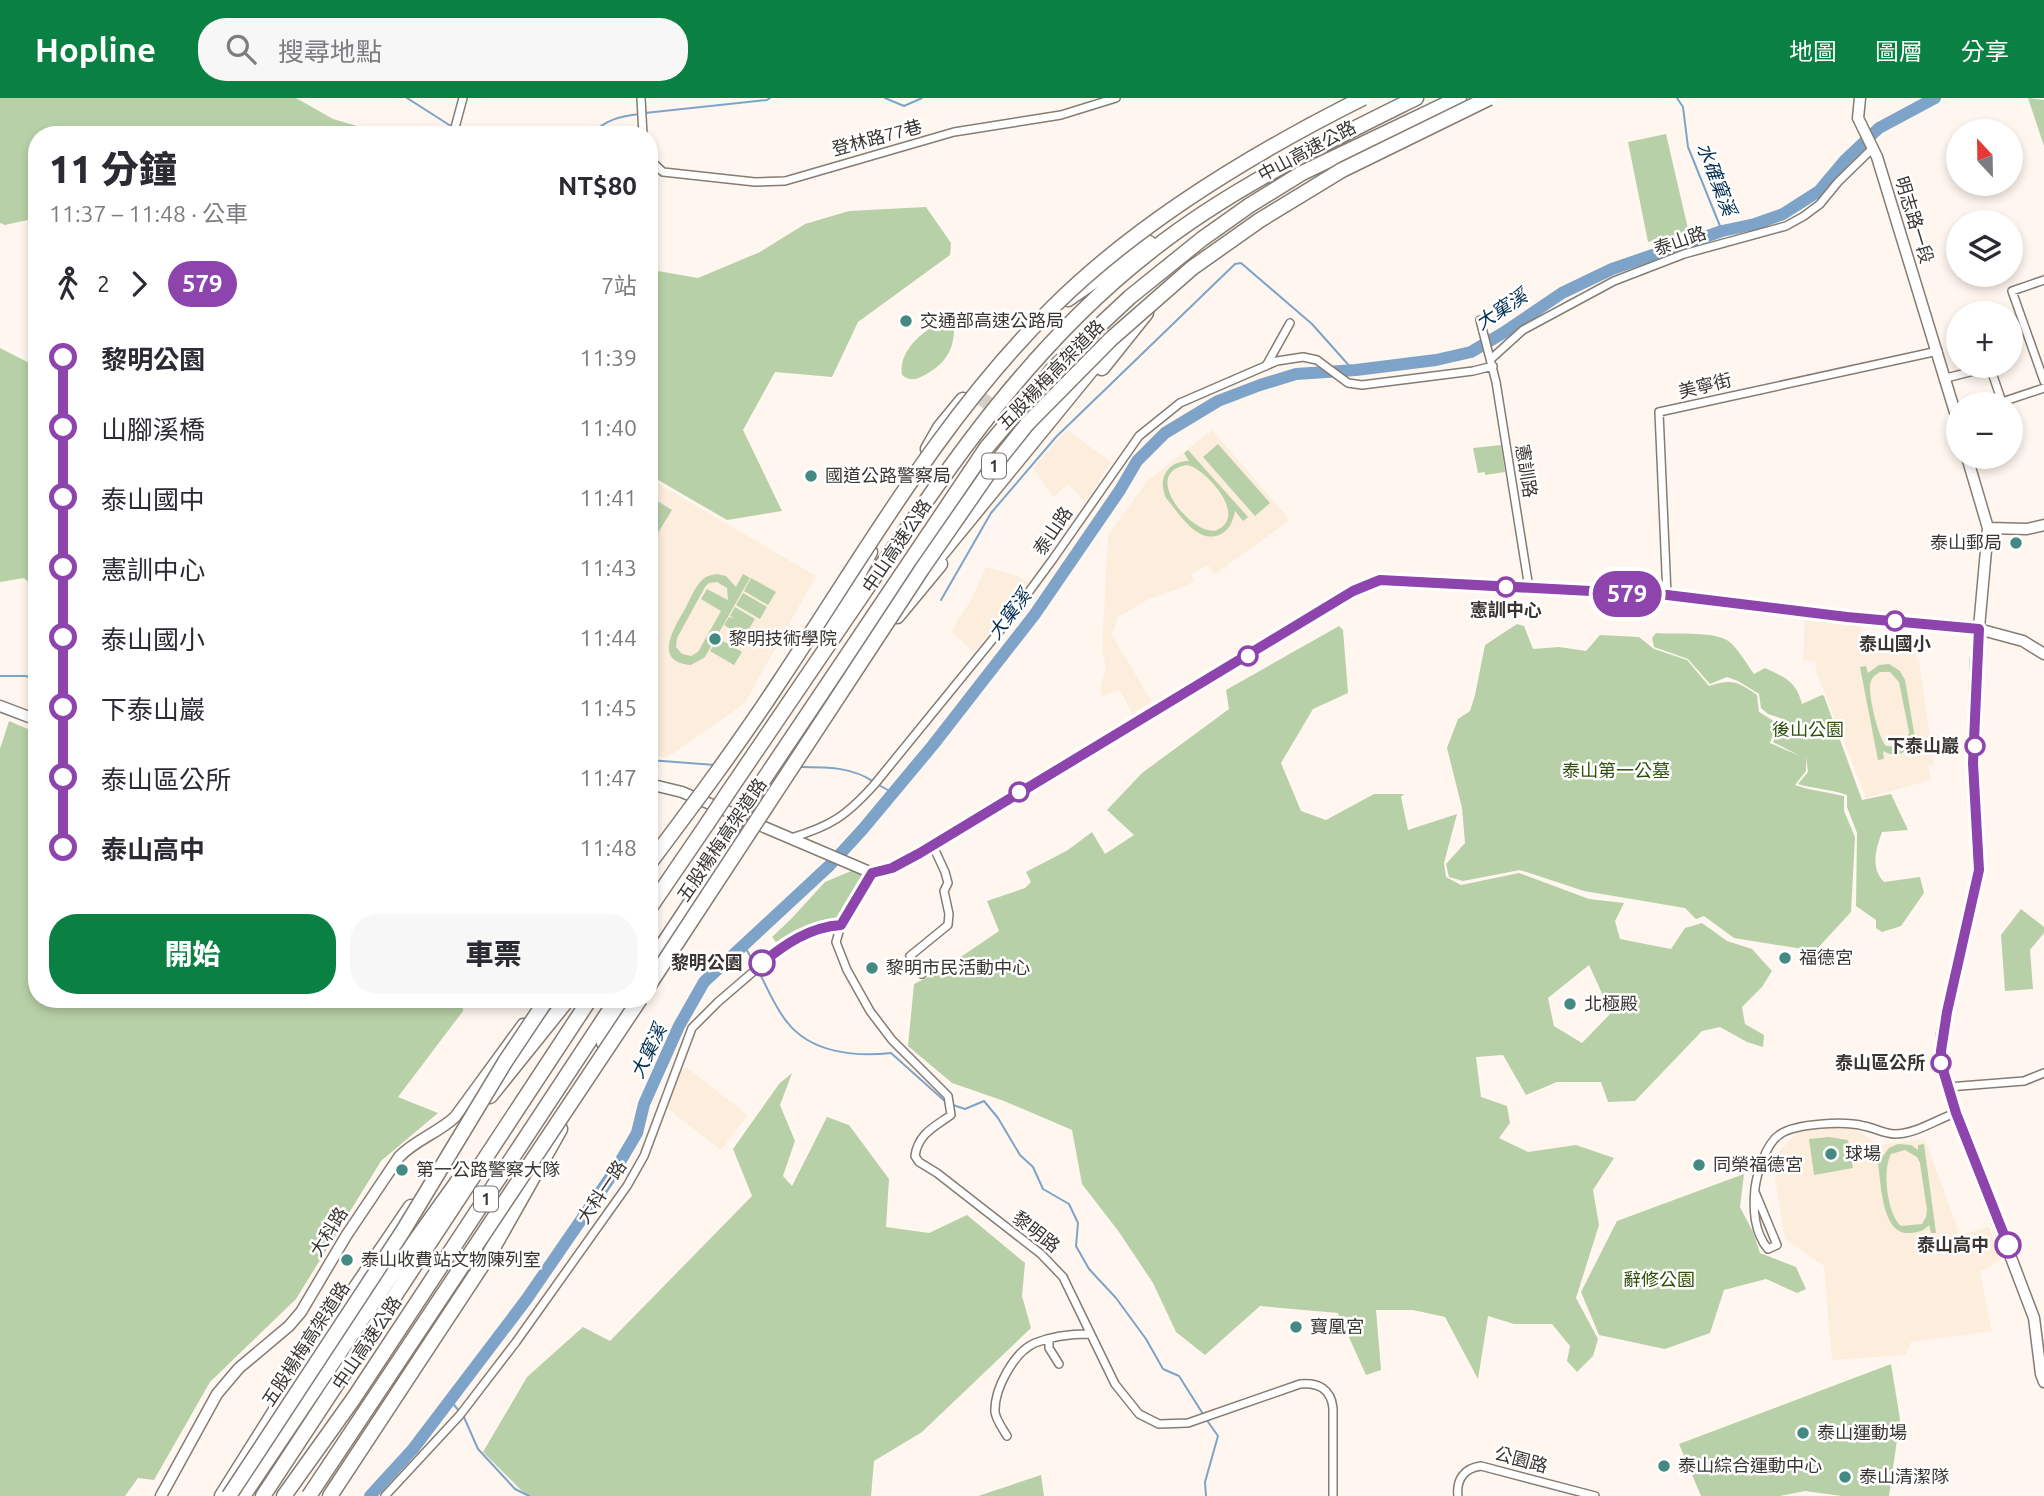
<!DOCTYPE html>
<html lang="zh-TW">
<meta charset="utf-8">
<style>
body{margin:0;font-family:Ubuntu,"Noto Sans TC",sans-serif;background:#f7f7f7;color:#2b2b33;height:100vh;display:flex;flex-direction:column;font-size:26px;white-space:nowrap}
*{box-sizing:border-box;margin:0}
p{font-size:23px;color:#7c7c81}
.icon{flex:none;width:38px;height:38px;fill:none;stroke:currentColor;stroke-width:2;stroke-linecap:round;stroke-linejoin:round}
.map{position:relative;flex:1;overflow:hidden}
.side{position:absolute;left:28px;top:28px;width:630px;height:882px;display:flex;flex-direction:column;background:#fff;border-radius:28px;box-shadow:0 4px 10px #0003}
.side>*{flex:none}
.badge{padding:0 14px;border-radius:23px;font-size:24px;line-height:46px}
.needle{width:46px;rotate:338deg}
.controls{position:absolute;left:1946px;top:21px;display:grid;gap:14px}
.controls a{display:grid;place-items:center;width:77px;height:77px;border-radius:50%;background:#fff;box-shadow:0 4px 10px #0003;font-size:35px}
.map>.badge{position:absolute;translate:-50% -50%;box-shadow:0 0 0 4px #fff}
.legs{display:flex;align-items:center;gap:10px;height:77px;padding:0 21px;font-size:23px}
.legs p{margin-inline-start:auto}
.head{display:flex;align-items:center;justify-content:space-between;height:119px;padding:0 21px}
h1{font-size:38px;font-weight:800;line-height:52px}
.primary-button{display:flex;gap:14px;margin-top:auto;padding:14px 21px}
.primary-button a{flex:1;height:80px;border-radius:28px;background:#0b8043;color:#fff;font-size:28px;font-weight:800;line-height:80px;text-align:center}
.primary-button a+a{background:#f7f7f7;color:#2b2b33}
ul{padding:0 21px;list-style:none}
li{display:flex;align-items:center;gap:24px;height:70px;font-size:26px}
li i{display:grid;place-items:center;width:10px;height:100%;margin:0 9px;background:currentColor}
li i::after{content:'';width:18px;height:18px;margin:-9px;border:5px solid;border-radius:50%;background:#fff}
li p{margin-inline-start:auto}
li:first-child i{background:linear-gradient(#0000 50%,currentColor 0)}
li:last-child i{background:linear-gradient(currentColor 50%,#0000 0)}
header{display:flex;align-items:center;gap:42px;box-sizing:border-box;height:98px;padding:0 35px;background:#0b8043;color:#fff}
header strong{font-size:33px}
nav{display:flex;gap:38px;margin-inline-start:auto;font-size:24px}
.search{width:490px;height:63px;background:#f7f7f7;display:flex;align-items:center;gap:18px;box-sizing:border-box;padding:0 24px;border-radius:28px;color:#7c7c81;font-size:26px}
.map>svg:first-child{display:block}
.built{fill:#fceddd}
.green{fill:#b8d0a7;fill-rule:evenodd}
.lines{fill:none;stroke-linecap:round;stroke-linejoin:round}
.stream{stroke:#7ea3c9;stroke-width:2}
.river{stroke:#7ea3c9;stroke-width:12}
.highway-tunnel{stroke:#d7d0c9;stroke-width:14;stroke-dasharray:14 7;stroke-linecap:butt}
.street-casing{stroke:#857c73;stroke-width:10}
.secondary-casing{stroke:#857c73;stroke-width:13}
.highway-casing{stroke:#857c73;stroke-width:17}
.street{stroke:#fff;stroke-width:7}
.secondary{stroke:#fff;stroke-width:10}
.highway{stroke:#fff;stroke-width:14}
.highway-bridge-casing{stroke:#857c73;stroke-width:17;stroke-linecap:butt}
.highway-bridge{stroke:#fff;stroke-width:14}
.line-1-casing{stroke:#fff;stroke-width:16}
.line-1{stroke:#8e44ad;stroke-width:10}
.poi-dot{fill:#448a82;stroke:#fff;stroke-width:2.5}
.stop-1-dot{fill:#fff;stroke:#8e44ad;stroke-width:3.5}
.labels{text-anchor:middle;stroke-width:5;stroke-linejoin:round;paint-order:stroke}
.shield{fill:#fff;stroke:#747270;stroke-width:2}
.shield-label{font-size:16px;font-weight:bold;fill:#393632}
.street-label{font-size:18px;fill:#393632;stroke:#fff}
.poi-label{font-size:18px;fill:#393632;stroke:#fff;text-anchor:start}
.stop-label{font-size:18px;font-weight:bold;fill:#393632;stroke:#fff;text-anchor:end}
.park-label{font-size:18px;fill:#2f4f0c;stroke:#fff}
.water-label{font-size:19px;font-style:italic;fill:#032f53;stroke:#fff}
</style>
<header>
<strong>Hopline</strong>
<div class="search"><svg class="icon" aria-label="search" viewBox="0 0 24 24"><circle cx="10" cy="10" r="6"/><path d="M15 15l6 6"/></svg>搜尋地點</div>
<nav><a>地圖</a><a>圖層</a><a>分享</a></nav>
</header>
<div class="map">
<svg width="2044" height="1398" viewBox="0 0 2044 1398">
<rect width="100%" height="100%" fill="#fff7ef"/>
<!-- built -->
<path class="built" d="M1067,332L1111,364L1085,404L1068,386L1053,399L1033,370Z
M1212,332L1290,422L1218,474L1214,476L1208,467L1191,476L1194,483L1184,489L1147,502L1118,519L1112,537L1152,604L1132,615L1120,592L1102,598L1100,592L1106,569L1102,554L1108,437L1147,383Z
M652,382L816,478L745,605L668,659L649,658V386Z
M986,469L1015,477L1029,484L974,554L952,535L958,521L970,504Z
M1805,519L1862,526L1861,549L1908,547L1915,556L1919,564L1934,666L1928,668L1931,682L1866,700L1816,573V564L1803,562Z
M685,968L748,1017L721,1052L667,1010L676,980Z
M1851,1029L1879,1047L1925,1041L1960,1137L1989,1129L2002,1161L1980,1174L1992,1233L1911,1244L1906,1257L1832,1262L1824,1168L1785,1141L1772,1061L1799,1033Z"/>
<!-- green -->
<path class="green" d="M0,0H296L333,21L388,37H37V120L5,127L0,125Z
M2028,0L2044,2V48Z
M1666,36L1689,135L1648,144L1628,44Z
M649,92H652V172L698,180L760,154L805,126L849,113L926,109L951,145L950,157L858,224L832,279L775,274L743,332L782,413L727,422L653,379L649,381Z
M944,222H949L954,227C955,252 945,267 923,278C915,282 910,283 902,277C898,252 924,232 944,222Z
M0,250L37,269V492L24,480L0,484Z
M1218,346L1270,405L1255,418L1203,359Z
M1501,347L1505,374L1485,377V374L1478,375L1473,350Z
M1188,352L1248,419L1243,423L1235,413C1233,423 1230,431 1221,436C1198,448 1179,415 1166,400C1157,380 1168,363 1189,363L1184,355ZM1187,367C1205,370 1249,418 1217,432C1196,441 1137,375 1187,367Z
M651,399L672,412L656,438L649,434Z
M717,476L726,478L736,489L743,476L750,480L705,559L691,567C652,564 674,530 685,511C690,502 694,490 702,482C706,478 711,477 717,476ZM717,484L727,490L728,502L707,491L701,501L721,513L698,554L691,558L682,556L676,549L677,540L705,489L709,485Z
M751,480L776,494L768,507L744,493Z
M743,495L767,509L760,521L736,507Z
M735,509L755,521L744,539L724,527L729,519L735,521L730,518Z
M1517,526L1524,528L1533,551L1559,549L1586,553L1600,537L1639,539L1654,551L1687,562L1709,588C1732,581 1737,583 1757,597L1759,614L1777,625L1770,645L1800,658L1773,644L1783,621L1768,616L1761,610L1759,596L1738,583L1727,579L1710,586L1688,561L1654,549L1652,540L1656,535C1676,537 1717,532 1731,545C1740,554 1747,566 1754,576L1765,570C1786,580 1796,583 1802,606L1822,597L1824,598L1862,702L1891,696L1908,732L1882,734C1876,751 1870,769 1884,784L1920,779L1924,795L1901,828L1882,834L1876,830V822L1856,808L1857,735L1847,709V697C1831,691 1814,691 1798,686L1808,674L1806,659V673L1795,687C1812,693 1827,694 1844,698V713L1855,739L1851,814L1815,853L1734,840L1704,818L1696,821L1685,810L1584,793L1520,772L1463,783L1449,779L1446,766L1465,745L1462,710L1447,650L1458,621L1470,613L1475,597L1485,547Z
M1339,528L1343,532L1348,595L1313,611L1281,665L1301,713L1326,722L1374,696H1404L1401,699L1408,732L1457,716L1444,765L1446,779L1461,787L1519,775L1589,801L1624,805L1615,823L1620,841L1671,851L1685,830L1702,825L1727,843L1752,851L1772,873L1762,889L1742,909L1745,926L1764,937L1763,949L1747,944L1720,929L1702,933L1635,1003L1608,1004L1601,984H1557L1526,997L1503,957L1476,959L1481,999L1507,1008L1510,1025L1499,1040L1528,1054L1576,1047L1614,1060L1593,1092L1599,1127L1576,1200L1598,1241L1593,1258L1577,1274L1567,1263L1570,1248L1552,1226H1514L1488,1218L1478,1281L1445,1219L1413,1212H1376L1381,1272L1366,1277L1338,1215L1260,1208L1205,1257L1176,1234L1153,1185L1119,1134L1082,1086L1072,1032L1004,1003L952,985L908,948L914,886L940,873L999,833L987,803L1025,790L1031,784L1026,774L1068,752L1092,734L1105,756L1134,737L1107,712L1142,675L1229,611L1226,592ZM1589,867L1611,915L1582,945L1554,928L1548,900Z
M718,540L742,554L734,567L710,553Z
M1889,566L1900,573L1905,582L1915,640C1909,655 1897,661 1883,653L1884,661L1878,662L1860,569L1866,568L1868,575L1879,567ZM1880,574H1890L1899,584L1909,634L1907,643L1900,649L1886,648C1878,639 1869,600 1870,587C1871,580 1875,577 1880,574Z
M9,623L37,635V901H462L463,913L398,999L438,1015L381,1063L296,1201L210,1284L154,1382L138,1380L125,1398H0V651Z
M851,773L861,777L863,782C857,792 851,806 842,815C829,827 797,835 779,848L772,839L791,821L825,784Z
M2021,811L2044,829V835L2030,852L2033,891L2005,893L2001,837Z
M792,975L780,1007L795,1043L783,1078L792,1088L827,1019L849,1027L889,1081L886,1129L929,1135L967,1117L1025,1165L1022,1198L1031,1230L922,1334L874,1363L871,1398H527L483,1354L527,1279L583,1229L610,1243L752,1098L733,1051L779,986Z
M1829,1039L1848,1042L1853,1070L1814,1077L1809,1041Z
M1898,1046L1911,1047L1918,1052V1047L1924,1046L1936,1135H1931L1929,1127C1924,1133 1917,1135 1909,1135C1882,1137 1881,1085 1878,1065L1889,1050ZM1905,1052L1917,1059L1920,1065L1927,1112L1926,1119L1922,1126L1901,1128C1887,1116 1882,1072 1891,1056Z
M1744,1076L1740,1109L1753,1134L1760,1155L1796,1169L1806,1191L1797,1195L1766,1181L1724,1192L1710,1235L1665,1251L1599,1237L1581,1194L1617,1123Z
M1891,1266L1900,1321L1889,1398H1842L1805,1393L1780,1398H1701L1679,1346Z
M1041,1377L1044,1398H978Z"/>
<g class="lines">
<!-- stream -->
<path class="stream" d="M407,0L454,30
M885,0L904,8L922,0
M1677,0L1683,9L1688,49L1722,133
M645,15L767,2L770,0
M459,32L468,37
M591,37C604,22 621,18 640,16
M941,502L991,415L1056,339L1235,166L1241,165L1312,226L1353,272
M0,578H26L37,582
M649,662L715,667
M801,669C827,669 852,669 874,684
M879,687L893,695
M743,845L755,867
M758,872C767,889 774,908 787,924C811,955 855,959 891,955L948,1006
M953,1007L965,1011L984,1003L998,1020L1020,1057L1033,1069L1043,1091L1069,1106L1078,1125L1076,1148L1089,1171L1116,1200L1146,1241L1163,1271L1179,1278L1203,1316
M450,1302L459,1313
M463,1317L478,1351L515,1391L529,1398
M1206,1398L1205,1384L1218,1338L1206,1321"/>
<!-- river -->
<path class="river" d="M370,1398L413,1351L526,1202L614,1074L637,1035L644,1006L679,928L704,884L830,767L863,731L933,647L1035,516L1120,392L1137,363L1165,335L1218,303L1260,287L1296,276L1356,272L1436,262L1471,254L1503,235L1562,195L1612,171L1722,133L1755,126L1783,116L1819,93L1845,62L1879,30L1935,0"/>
<!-- highway-tunnel -->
<path class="highway-tunnel" d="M981,300L1020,330"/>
<defs>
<path id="street" d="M641,0L643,37
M453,37L463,0
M649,61L663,74L755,84L785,83L954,34L1061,17L1116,0
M2044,182L2012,193L2044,283
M1480,222L1496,284L1529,490
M1491,261L1523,232L1614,183L1684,156L1786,128L1804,118L1820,106L1838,84L1873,50
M1266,268L1290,225
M1946,280L1990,269L2002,304L2044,290
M1667,497L1659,314L1938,253
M791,740C831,728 846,718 874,687L1006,525L1053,461L1139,338L1180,305L1277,263L1303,259L1317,262L1348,285L1362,287L1473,273L1493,268
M872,775L841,827L836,844L847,872L870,913L892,942L948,998L951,1017C934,1029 918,1036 915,1058L919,1064L937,1075L1041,1156L1063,1179L1115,1286L1139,1316L1159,1326L1188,1325L1300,1286C1318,1284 1331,1291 1333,1310V1398
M922,876L910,858L948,827L949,816L944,793L948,785L945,774L933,748
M1948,989L2024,983L2044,975
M1755,1094L1777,1147L1768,1151C1754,1134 1753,1112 1755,1090C1757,1075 1766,1046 1779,1037C1795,1025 1845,1023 1864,1028C1875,1030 1884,1036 1895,1036C1916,1036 1937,1021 1956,1015
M1049,1243V1250L1059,1266
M1007,1338C1003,1331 996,1322 995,1314C994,1291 1014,1254 1035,1245C1052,1238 1071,1236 1089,1236
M385,1398L460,1317L516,1244L627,1088L644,1058L692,930L718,904L782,849L794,842L827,828L841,827
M1458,1398C1456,1382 1464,1370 1481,1368L1595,1398"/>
<path id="secondary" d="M1860,0L1858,20L1877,59L1958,324
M1967,359L1988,430L1976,563L1973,665L1979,772L1942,936L1941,965L1956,1015L2034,1220L2041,1276L2044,1284
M1988,430L2027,431L2044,427
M0,608L37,622
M649,686L682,694L872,775C895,771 913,759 933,748L1353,493L1380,482L1667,497L1850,519L1971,529L2023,543L2044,556
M161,1398L217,1296L239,1270L289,1228L301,1214L346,1138L399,1059C415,1042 438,1035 455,1019L523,926"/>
<path id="highway" d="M1068,201L1149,145
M1102,270L1146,215
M928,351L940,330L963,302
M930,469L1103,257
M897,518L940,466
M829,532L870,454
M729,693C776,624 822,556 869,487C950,365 1034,244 1151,153C1231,90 1325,45 1416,0
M752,699L987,349L1056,268L1130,199L1202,141L1250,107L1302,75L1459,0
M649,811L707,726
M649,868L737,735
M604,945L629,901
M490,998L568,901
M222,1398L317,1247L411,1109
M243,1398L405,1157L458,1083
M263,1398L590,901
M284,1398L354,1300L617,901
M330,1398L490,1155L560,1031"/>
</defs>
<!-- street casing -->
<use href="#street" class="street-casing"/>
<!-- secondary casing -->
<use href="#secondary" class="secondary-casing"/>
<!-- highway casing -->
<use href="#highway" class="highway-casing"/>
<!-- street -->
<use href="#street" class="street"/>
<!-- secondary -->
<use href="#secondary" class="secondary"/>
<!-- highway -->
<use href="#highway" class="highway"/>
<defs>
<path id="highway-bridge" d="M707,726L729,693
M731,731L752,699
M649,766C694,706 739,646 780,583C866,454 942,318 1054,208C1140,123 1255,54 1363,0
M649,887L922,471L992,370L1028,325L1111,241L1192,170L1260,122L1342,72L1489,0
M229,1398L403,1133L505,964L547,901
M309,1398L640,901"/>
</defs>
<!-- highway-bridge casing -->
<use href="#highway-bridge" class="highway-bridge-casing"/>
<!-- highway-bridge -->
<use href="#highway-bridge" class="highway-bridge"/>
</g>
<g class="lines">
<defs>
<path id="line-1" d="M762,865C785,846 810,829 841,827L872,775L892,770L920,755L1353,493L1380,482L1667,497L1847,519L1979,531L1973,665L1979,772L1947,914L1941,953V965L1956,1015L2008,1147"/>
</defs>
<!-- line-1 casing -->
<use href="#line-1" class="line-1-casing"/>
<!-- line-1 -->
<use href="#line-1" class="line-1"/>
</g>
<!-- markers -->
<g class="poi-dot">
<circle cx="906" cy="223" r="7"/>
<circle cx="811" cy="378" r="7"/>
<circle cx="2016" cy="445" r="7"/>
<circle cx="715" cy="541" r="7"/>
<circle cx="1785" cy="860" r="7"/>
<circle cx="872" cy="870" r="7"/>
<circle cx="1570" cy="906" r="7"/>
<circle cx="1831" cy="1056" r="7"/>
<circle cx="1699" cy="1067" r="7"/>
<circle cx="402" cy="1072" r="7"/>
<circle cx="347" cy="1162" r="7"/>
<circle cx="1296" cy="1229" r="7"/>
<circle cx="1803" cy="1335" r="7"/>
<circle cx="1664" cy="1368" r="7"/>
<circle cx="1845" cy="1379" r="7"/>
</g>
<g class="stop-1-dot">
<circle cx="1506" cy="489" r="9"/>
<circle cx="1895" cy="523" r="9"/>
<circle cx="1248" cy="558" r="9"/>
<circle cx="1975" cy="648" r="9"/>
<circle cx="1019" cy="694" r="9"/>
<circle cx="762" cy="865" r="12"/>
<circle cx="1941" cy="965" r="9"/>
<circle cx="2008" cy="1147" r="12"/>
</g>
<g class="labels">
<!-- shield labels -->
<g class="shield">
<rect x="982" y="355.5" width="24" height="25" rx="5"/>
<rect x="474" y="1088.5" width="24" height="25" rx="5"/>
</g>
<g class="shield-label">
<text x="994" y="374">1</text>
<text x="486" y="1107">1</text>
</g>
<!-- street labels -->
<g class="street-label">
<text transform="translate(877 40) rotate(-15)" y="6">登林路77巷</text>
<text transform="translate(1307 53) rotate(-28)" y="6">中山高速公路</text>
<text transform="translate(1914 122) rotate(73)" y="6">明志路一段</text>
<text transform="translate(1680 143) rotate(-19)" y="6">泰山路</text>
<text transform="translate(1051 277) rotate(-46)" y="6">五股楊梅高架道路</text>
<text transform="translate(1705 288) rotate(-14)" y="6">美寧街</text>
<text transform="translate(1526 373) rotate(81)" y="6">憲訓路</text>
<text transform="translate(1053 433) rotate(-56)" y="6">泰山路</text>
<text transform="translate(897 448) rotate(-56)" y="6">中山高速公路</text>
<text transform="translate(722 742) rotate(-56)" y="6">五股楊梅高架道路</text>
<text transform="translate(602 1094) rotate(-56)" y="6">大科一路</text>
<text transform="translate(329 1134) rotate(-58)" y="6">大科路</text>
<text transform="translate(1036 1134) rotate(38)" y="6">黎明路</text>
<text transform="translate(367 1245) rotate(-56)" y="6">中山高速公路</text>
<text transform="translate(306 1246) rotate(-57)" y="6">五股楊梅高架道路</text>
<text transform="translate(1521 1362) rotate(15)" y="6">公園路</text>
</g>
<!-- poi labels -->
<g class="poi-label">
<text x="920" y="229">交通部高速公路局</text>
<text x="825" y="384">國道公路警察局</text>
<text x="2002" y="451" text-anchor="end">泰山郵局</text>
<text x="729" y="547">黎明技術學院</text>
<text x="1799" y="866">福德宮</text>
<text x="886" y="876">黎明市民活動中心</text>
<text x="1584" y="912">北極殿</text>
<text x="1845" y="1062">球場</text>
<text x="1713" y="1073">同榮福德宮</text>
<text x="416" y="1078">第一公路警察大隊</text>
<text x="361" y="1168">泰山收費站文物陳列室</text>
<text x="1310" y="1235">寶凰宮</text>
<text x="1817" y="1341">泰山運動場</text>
<text x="1678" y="1374">泰山綜合運動中心</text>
<text x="1859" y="1385">泰山清潔隊</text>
</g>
<!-- stop labels -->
<g class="stop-label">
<text x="1506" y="518" text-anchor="middle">憲訓中心</text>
<text x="1895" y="552" text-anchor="middle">泰山國小</text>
<text x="1959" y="654">下泰山巖</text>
<text x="743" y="871">黎明公園</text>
<text x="1925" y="971">泰山區公所</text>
<text x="1989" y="1153">泰山高中</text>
</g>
<!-- park labels -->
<g class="park-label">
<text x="1808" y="638">後山公園</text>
<text x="1616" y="679">泰山第一公墓</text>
<text x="1659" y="1188">辭修公園</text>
</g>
<!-- water labels -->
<g class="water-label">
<text transform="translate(1717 81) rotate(69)" y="7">水確窠溪</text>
<text transform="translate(1501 211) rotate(-33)" y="7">大窠溪</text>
<text transform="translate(1009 516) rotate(-53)" y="7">大窠溪</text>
<text transform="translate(648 953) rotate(-64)" y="7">大窠溪</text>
</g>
</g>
</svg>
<div class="controls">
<a><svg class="needle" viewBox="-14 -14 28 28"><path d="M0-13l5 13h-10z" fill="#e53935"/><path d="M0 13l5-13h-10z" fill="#7c7c81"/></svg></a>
<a><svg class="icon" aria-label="layers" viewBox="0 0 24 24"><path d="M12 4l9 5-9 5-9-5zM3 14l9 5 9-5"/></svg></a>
<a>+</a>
<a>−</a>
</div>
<b class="badge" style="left:1627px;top:496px;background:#8e44ad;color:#fff">579</b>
<section class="side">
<div class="head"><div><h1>11 分鐘</h1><p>11:37 – 11:48 · 公車</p></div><b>NT$80</b></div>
<div class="legs"><svg class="icon" aria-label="walk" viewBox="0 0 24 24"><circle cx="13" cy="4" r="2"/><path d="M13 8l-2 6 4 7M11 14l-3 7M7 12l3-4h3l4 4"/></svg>2<svg class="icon" aria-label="forward" viewBox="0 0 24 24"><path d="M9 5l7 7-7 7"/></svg><b class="badge" style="background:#8e44ad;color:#fff">579</b><p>7站</p></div>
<ul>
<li><i style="color:#8e44ad"></i><b>黎明公園</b><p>11:39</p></li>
<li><i style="color:#8e44ad"></i><span>山腳溪橋</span><p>11:40</p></li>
<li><i style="color:#8e44ad"></i><span>泰山國中</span><p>11:41</p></li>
<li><i style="color:#8e44ad"></i><span>憲訓中心</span><p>11:43</p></li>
<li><i style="color:#8e44ad"></i><span>泰山國小</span><p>11:44</p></li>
<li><i style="color:#8e44ad"></i><span>下泰山巖</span><p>11:45</p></li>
<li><i style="color:#8e44ad"></i><span>泰山區公所</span><p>11:47</p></li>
<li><i style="color:#8e44ad"></i><b>泰山高中</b><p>11:48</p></li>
</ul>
<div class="primary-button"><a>開始</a><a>車票</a></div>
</section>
</div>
